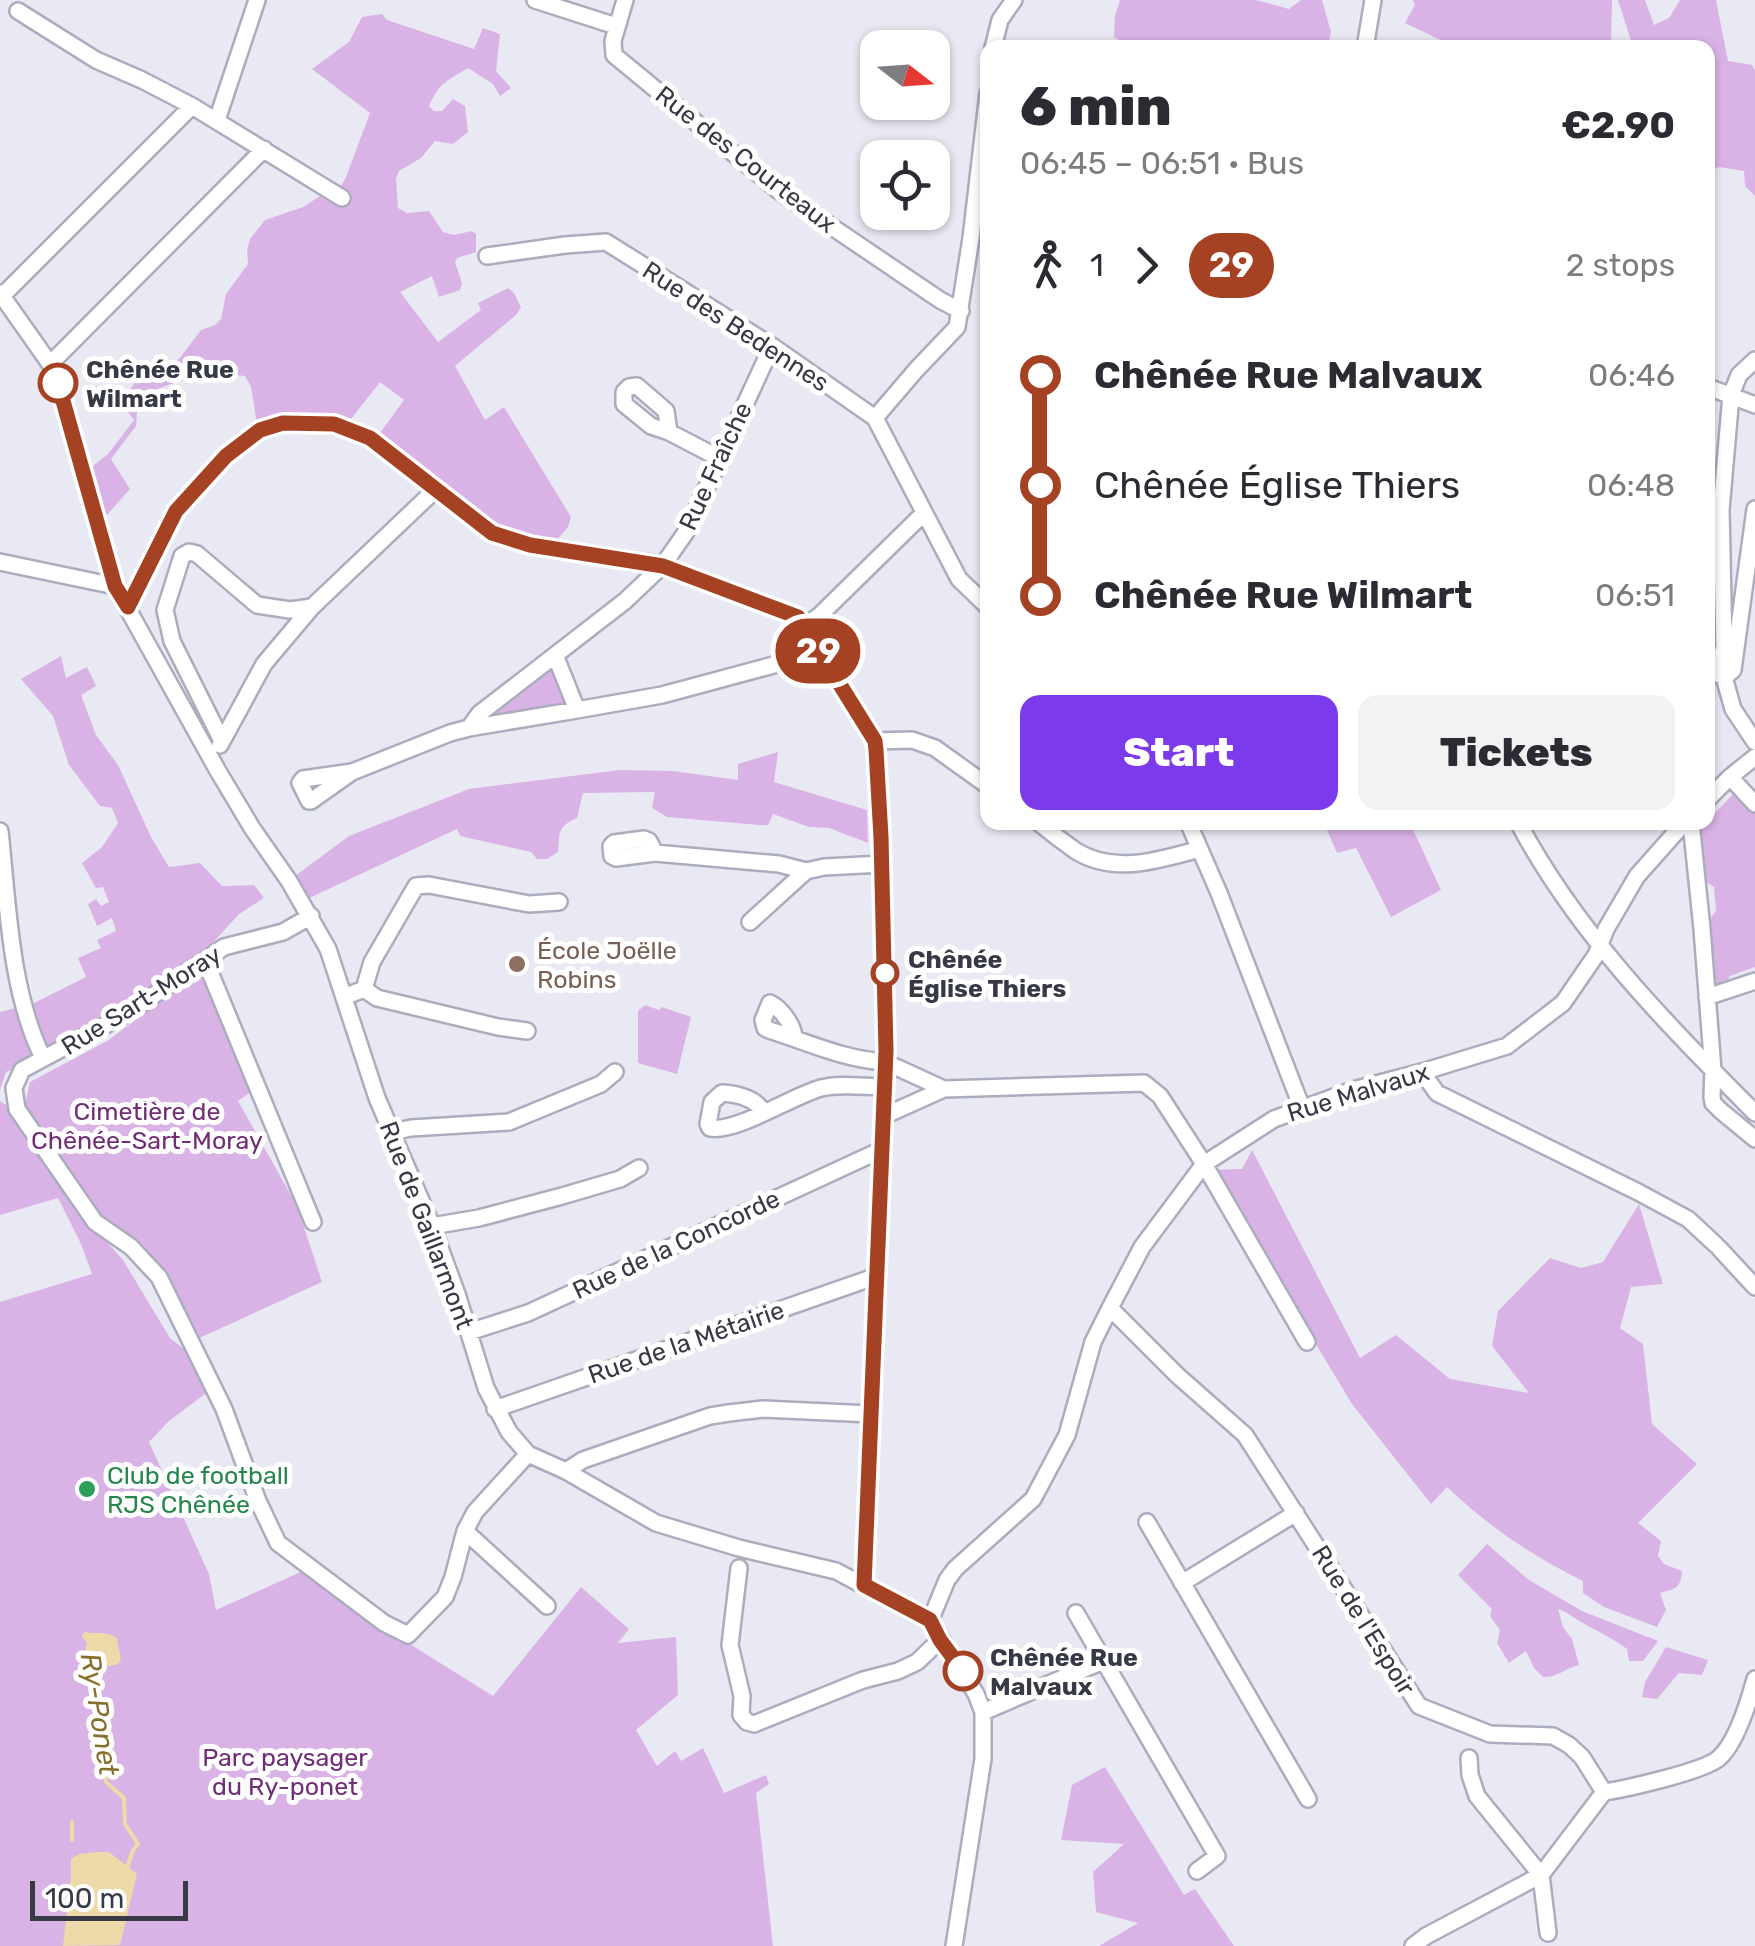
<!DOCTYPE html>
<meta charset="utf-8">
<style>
body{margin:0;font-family:Rubik,sans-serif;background:#f2f2f3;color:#2b2b33;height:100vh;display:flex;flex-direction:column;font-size:38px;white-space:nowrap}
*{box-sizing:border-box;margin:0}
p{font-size:32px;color:#7c7c81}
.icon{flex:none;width:55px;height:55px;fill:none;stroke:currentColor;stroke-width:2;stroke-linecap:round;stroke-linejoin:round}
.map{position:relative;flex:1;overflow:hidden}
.side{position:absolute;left:980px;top:40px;width:735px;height:790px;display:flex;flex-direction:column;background:#fff;border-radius:20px;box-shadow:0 2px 8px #0004}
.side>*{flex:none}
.badge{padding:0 20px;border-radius:32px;font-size:35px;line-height:65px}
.needle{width:65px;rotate:107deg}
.controls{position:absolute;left:860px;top:30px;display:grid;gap:20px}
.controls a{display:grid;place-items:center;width:90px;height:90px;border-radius:20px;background:#fff;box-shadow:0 2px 8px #0004;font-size:50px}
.scale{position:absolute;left:30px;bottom:25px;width:158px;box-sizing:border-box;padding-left:10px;border:5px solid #373947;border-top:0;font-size:28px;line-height:35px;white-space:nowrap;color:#373947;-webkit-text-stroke:8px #fff;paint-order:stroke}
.map>.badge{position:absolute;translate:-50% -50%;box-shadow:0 0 0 5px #fff}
.legs{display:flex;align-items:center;gap:15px;height:110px;padding:0 40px;font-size:32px}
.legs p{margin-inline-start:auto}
.head{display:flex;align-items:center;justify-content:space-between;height:170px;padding:0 40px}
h1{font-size:55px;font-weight:800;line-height:75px}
.cta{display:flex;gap:20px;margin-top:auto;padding:20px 40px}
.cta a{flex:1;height:115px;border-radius:20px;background:#7c3aed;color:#fff;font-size:40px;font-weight:800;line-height:115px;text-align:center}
.cta a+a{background:#f2f2f3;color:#2b2b33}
ul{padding:0 40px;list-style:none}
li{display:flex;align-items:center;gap:35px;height:110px;font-size:38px}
li i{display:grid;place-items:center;width:15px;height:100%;margin:0 12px;background:currentColor}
li i::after{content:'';width:25px;height:25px;margin:-12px;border:8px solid;border-radius:50%;background:#fff}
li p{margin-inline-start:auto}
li:first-child i{background:linear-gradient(#0000 50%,currentColor 0)}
li:last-child i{background:linear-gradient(currentColor 50%,#0000 0)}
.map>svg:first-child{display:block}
.green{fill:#dab3e6}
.water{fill:#eddaa8}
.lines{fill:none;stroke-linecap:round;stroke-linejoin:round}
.stream{stroke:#eddaa8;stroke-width:4}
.minor-casing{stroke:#acacbf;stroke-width:20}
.minor{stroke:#fff;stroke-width:15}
.line-1-casing{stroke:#fff;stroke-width:22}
.line-1{stroke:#a64224;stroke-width:15}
.stop-1-dot{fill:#fff;stroke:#a64224;stroke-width:5}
.education-dot{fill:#8d6e63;stroke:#fff;stroke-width:4}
.leisure-dot{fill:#2e9e5b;stroke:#fff;stroke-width:4}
.labels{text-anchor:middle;stroke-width:10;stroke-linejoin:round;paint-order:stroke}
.street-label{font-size:25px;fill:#373947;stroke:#fff}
.stop-label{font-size:25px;font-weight:bold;fill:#373947;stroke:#fff;text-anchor:start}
.education-label{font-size:25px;fill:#785e54;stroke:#fff;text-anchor:start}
.park-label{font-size:25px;fill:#712d76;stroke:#fff}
.leisure-label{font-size:25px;fill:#27864d;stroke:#fff;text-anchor:start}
.water-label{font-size:28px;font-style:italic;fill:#876f2c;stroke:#fff}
</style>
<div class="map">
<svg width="1755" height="1946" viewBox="0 0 1755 1946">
<rect width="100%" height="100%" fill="#e9e9f3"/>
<!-- green -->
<path class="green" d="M1120,0H1256L1289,9L1301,0H1322L1331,32L1328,47H1132L1114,37L1115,16Z
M1413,0H1612L1611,47H1451L1449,44L1405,23L1415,5Z
M1618,0H1645L1654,25L1669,18L1680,0H1716L1728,61L1752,65L1755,70V196L1745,186L1744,171L1720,167L1708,171V48L1633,47Z
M382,14L387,20L474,49L483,28L500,34L496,71L511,88L500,96L493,84L468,68C448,80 439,83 429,106L434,111H442L453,99L465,106L468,132L453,144L435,141L421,158L399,171L396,179L398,208L407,213L429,211L443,232L454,235L472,231L476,234V252L457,258L455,262L462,283L460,290L439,297L432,276L400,292L438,342L481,310L478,303L508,288L514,293L521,307L516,315L455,366L485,420L504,407L571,517L568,527L556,541L527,536L487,520L380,433L404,400L380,382L351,419C312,412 296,410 257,423L251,387L245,376L205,372L157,389L137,411L136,426L111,459L130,489L107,515H101L89,469L108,454L134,420L120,401L143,373L179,359L201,330L215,325L221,319L226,294L248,264L247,250L250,239L265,220L303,207L323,194L334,199L346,177L370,113L312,69L349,42L362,17Z
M61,656L66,678L87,667L96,686L81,695L96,735L118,765L151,837L169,867L200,863L222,886L254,885L264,898L239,914L201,956L125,1011L35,1060L6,1072L0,1090V1012L34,1003L86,977L78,958L101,948L97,940L116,931L112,918L97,926L88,904L96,899L101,906L109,902L103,887L96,888L82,863L102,847L118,823L112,808L100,806L69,765L53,716L21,679Z
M551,664L567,705L489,719L485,716Z
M778,752L774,782L867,810L868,843L829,828L809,827L773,814L768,825H759L667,817L652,808L655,792L583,793L577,818C557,827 560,832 558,852L547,859H537L531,852L460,836L457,829L305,900L295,876L349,836L469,789L620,770L673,771L738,780V764Z
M1734,793L1755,814V967L1730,976L1728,980L1736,984L1715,989L1711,983L1706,924L1716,911L1714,887L1702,879L1699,830Z
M1324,823H1410L1441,890L1391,917L1356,848L1337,853Z
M206,976L252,1091L238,1101L297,1206L322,1282L195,1340L161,1267L135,1239L101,1221L24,1108L30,1082L107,1041L176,990Z
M645,1005L659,1010L662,1007L691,1017L677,1074L638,1063V1011Z
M0,1101L13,1109L74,1205L123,1260L170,1338L184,1349L209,1391L169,1421L149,1442L209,1574L216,1610L305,1570L389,1631L493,1696L581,1587L629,1629L618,1643L676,1637L678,1695L636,1730L657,1766L675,1751L681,1761L703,1748L724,1793L766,1775L769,1784L756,1793L773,1946H0V1302L92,1274L81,1244L58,1198L0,1215Z
M1252,1150L1360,1358L1396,1335L1450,1379L1529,1393L1492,1346L1498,1311L1550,1258L1581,1268L1603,1262L1639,1204L1663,1284L1631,1287L1620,1328L1643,1344L1652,1424L1697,1464L1638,1523L1661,1541L1658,1556L1664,1564L1682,1571C1681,1588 1675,1589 1660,1593L1666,1610L1657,1627L1604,1607L1583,1593V1581C1531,1555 1489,1527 1447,1487L1431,1504L1352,1404L1211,1170L1242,1169Z
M1487,1544L1529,1580L1582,1611L1658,1641L1643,1661H1629L1627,1649C1612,1638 1597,1631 1581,1622C1572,1617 1568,1612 1558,1609L1563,1627L1572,1639L1579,1665C1566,1668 1557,1678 1543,1677L1534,1668L1526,1651L1509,1663L1497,1643L1500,1630L1490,1616L1492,1609L1458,1575Z
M1666,1647L1708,1660L1702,1675L1679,1673L1657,1699L1642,1697L1645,1682Z
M1105,1767L1184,1895L1195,1889L1234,1946H1099L1138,1923L1096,1912L1093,1872L1124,1844L1061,1840L1072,1785Z"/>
<!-- water -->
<path class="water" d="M84,1631C93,1636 102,1629 117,1638C118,1655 131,1669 100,1665L94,1668L92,1674L83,1659L87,1643L82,1637Z
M97,1852H109L137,1874L120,1945L63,1946L71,1875V1859L79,1854Z"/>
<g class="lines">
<!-- stream -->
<path class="stream" d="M92,1669L108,1744L106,1782L124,1798L125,1824L138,1844L133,1850L127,1868
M72,1840V1822"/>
<defs>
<path id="minor" d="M535,0L616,26
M625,0L613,41L614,55L779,191L940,300L961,311
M18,11L96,60L142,80L192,106L342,198
M993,48L1000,20L1014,0
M1365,48L1373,0
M217,120L257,0
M487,256L565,245L606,242L772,346L875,418L959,579L988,607
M0,293L50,364L56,378L115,586L218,771L252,828L289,881L328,949L377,1098L432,1226L457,1294L486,1388L509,1432L528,1454L566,1471L656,1523L739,1548L836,1571L930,1621L976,1694L983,1712V1759L954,1946
M2,296L192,106
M1755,360L1739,375L1731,395L1721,510L1724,647L1718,665L1724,677L1733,670L1755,509
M50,364L264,149
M1708,387L1755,405
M875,418L916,370L957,327L971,238L988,93
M669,432L666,411L637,386L629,387L624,392V404L651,426L669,432L719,458
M0,562L115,586
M128,607L176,511L226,456L260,430L283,423H334L374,441L492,533L531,545L663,565L798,617L875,741L876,750L881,831L886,1051L864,1585
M555,655L577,710L469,728L479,714L625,601L663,565L686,532L772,346
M1708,670L1724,677L1733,709L1755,742
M577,710L662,695L781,663L803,627L819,616L924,513
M222,741L172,641L165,610L182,556L189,552L197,554L257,605L290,610L312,607
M875,741L912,740L935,748L988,786
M220,745L264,664L312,607L435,490
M352,772L303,779L300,783L309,801H311L352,772L450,733L469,728
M1730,777L1755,804
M1708,799L1730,777L1755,757
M1038,822C1050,832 1063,842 1076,851C1115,875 1159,860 1200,849
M1188,822L1219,893L1302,1108
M1518,822C1577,934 1667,1024 1755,1113
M1691,822L1702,929L1713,1070L1712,1097L1713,1103L1721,1111L1755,1139
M0,831C8,905 10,991 43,1058
M655,853L616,858L612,856L611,846L614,843L644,839L649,841L655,853L779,864L806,871L824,867L882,864
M311,916L283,932L224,947L128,1013L22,1070L14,1088L17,1109L95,1222L131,1247L159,1277L224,1409L258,1501L278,1543L384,1623L408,1635L445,1597L453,1577L465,1531L475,1512L528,1454
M750,922L806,871
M205,960L313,1222
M364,989L377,998L498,1027L527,1031
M344,997L364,989L372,962L416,886L429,885L529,904L559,902
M1707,997L1755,981
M794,1038C794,1026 781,1008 770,1003L763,1020L765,1028L769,1030C807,1042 845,1060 886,1062
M885,1066L896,1067L944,1089
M1422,1072L1437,1093L1638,1192L1688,1219L1716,1245
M764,1113C756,1098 738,1094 722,1093L712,1102L708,1124L710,1128C736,1133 792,1096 821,1088C840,1083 865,1087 885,1087
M884,1116L944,1089L1144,1083L1160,1096L1204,1164L1307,1342
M392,1132L411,1128L509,1122L601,1084L615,1072
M432,1226L479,1218L562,1196L620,1179L639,1168
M1719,1248L1755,1287
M1110,1308L1177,1375L1245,1435L1419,1706L1490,1734L1553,1736L1569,1745L1582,1757L1604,1792
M469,1332L528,1313L881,1150
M495,1409L877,1276
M566,1471L583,1460L710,1416L729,1413L763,1409L871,1414
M1147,1522L1308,1799
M465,1531L547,1606
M739,1568L730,1645L742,1696L741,1715L747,1722L754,1724L863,1680L898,1671L917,1662L940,1640
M1182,1583L1296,1513
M1076,1613L1217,1856L1197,1871
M930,1621L947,1580L955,1569L1033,1499L1067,1435L1093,1342L1110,1308L1142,1247L1204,1164L1274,1119L1353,1090L1422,1072L1507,1046L1563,1003L1596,955L1606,929L1637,876L1685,822
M983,1712L1103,1661
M1469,1758L1470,1775L1477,1796L1541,1875L1548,1933
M1604,1792C1625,1789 1705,1771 1719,1758C1736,1743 1749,1701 1755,1679
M1413,1946L1426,1936L1541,1875L1604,1792"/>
</defs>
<!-- minor casing -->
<use href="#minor" class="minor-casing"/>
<!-- minor -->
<use href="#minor" class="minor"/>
</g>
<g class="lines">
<defs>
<path id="line-1" d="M58,383L115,586L128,607L176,511L226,456L260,430L283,423L334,424L370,438L492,533L530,545L663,566L798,617L875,741L876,750L881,837L886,1051L864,1585L930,1620L940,1640L963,1671"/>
</defs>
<!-- line-1 casing -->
<use href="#line-1" class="line-1-casing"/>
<!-- line-1 -->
<use href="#line-1" class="line-1"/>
</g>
<!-- markers -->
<g class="stop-1-dot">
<circle cx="58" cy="383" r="18"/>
<circle cx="885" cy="973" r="12"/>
<circle cx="963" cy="1671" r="18"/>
</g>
<circle class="education-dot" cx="517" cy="964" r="10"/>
<circle class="leisure-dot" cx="87" cy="1489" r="10"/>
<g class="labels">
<!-- street labels -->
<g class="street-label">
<text transform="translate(746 159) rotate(38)" y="9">Rue des Courteaux</text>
<text transform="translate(736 326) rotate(33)" y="9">Rue des Bedennes</text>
<text transform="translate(715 466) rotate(-65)" y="9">Rue Fraîche</text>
<text transform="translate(141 1000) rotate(-32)" y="9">Rue Sart-Moray</text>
<text transform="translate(1358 1092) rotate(-17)" y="9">Rue Malvaux</text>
<text transform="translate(427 1225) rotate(69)" y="9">Rue de Gaillarmont</text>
<text transform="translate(676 1244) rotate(-25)" y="9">Rue de la Concorde</text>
<text transform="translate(686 1342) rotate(-19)" y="9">Rue de la Métairie</text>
<text transform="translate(1364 1620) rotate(58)" y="9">Rue de l'Espoir</text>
</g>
<!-- stop labels -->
<g class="stop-label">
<text x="86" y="378">Chênée Rue<tspan x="86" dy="29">Wilmart</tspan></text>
<text x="908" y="968">Chênée<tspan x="908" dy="29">Église Thiers</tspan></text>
<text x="990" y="1666">Chênée Rue<tspan x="990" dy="29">Malvaux</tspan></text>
</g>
<!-- education labels -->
<g class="education-label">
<text x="537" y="959">École Joëlle<tspan x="537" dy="29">Robins</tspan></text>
</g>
<!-- park labels -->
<g class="park-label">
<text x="147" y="1120">Cimetière de<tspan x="147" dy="29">Chênée-Sart-Moray</tspan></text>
<text x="285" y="1766">Parc paysager<tspan x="285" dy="29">du Ry-ponet</tspan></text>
</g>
<!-- leisure labels -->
<g class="leisure-label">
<text x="107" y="1484">Club de football<tspan x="107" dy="29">RJS Chênée</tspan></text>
</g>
<!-- water labels -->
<g class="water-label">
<text transform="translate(100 1714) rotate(81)" y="10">Ry-Ponet</text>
</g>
</g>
</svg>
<div class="controls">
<a><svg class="needle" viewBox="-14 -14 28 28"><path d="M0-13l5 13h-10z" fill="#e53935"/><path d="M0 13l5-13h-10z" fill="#7c7c81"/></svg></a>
<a><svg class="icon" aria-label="locate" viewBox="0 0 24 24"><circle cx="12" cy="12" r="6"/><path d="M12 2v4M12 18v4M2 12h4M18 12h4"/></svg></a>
</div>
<div class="scale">100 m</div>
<b class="badge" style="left:818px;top:651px;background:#a64224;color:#fff">29</b>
<section class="side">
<div class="head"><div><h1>6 min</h1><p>06:45 – 06:51 · Bus</p></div><b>€2.90</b></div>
<div class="legs"><svg class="icon" aria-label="walk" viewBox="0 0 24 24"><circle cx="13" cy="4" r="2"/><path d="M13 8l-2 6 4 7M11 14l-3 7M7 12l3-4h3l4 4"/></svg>1<svg class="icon" aria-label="forward" viewBox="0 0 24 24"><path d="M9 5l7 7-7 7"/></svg><b class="badge" style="background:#a64224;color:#fff">29</b><p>2 stops</p></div>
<ul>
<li><i style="color:#a64224"></i><b>Chênée Rue Malvaux</b><p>06:46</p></li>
<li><i style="color:#a64224"></i><span>Chênée Église Thiers</span><p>06:48</p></li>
<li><i style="color:#a64224"></i><b>Chênée Rue Wilmart</b><p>06:51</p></li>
</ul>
<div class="cta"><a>Start</a><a>Tickets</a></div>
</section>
</div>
